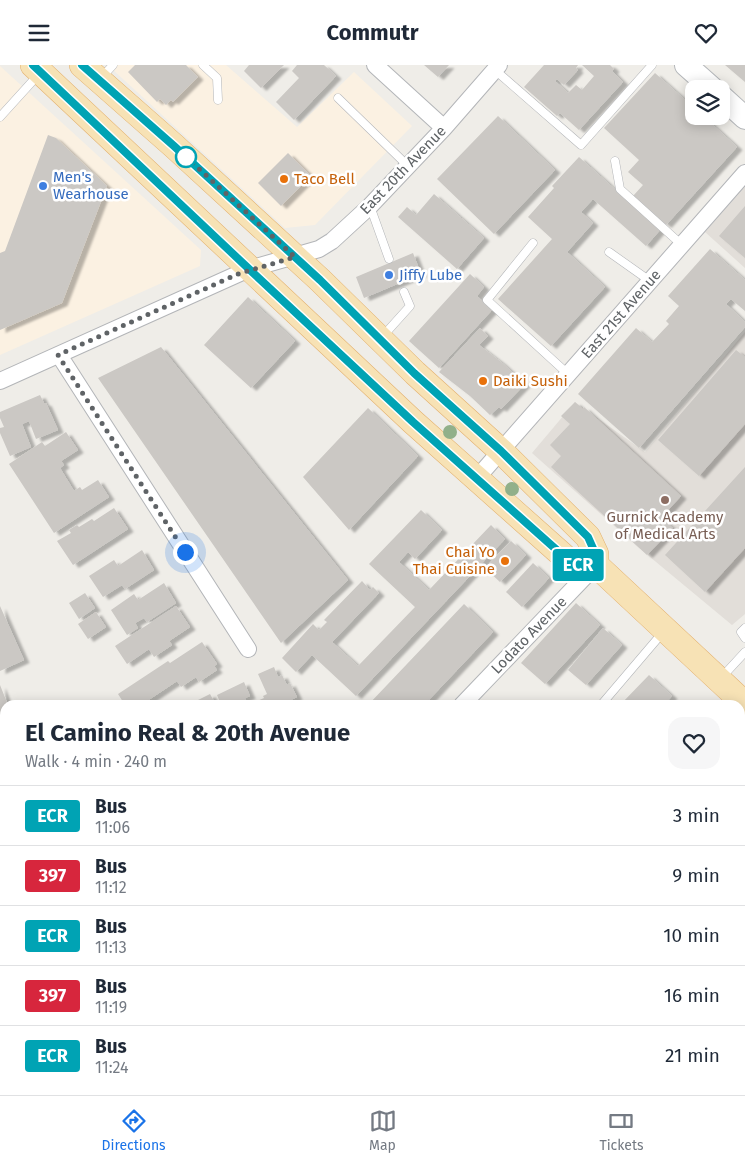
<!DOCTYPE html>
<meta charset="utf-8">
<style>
body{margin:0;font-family:"Fira Sans",sans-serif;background:#f6f6f7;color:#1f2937;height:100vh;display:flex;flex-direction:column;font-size:19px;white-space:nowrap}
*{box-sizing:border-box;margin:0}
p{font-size:16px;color:#747a83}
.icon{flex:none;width:28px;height:28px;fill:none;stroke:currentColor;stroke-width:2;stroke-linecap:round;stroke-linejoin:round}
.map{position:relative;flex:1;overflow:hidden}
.drawer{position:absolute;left:0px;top:635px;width:745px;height:395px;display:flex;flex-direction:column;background:#fff;border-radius:15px 15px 0 0;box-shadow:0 2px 12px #0003}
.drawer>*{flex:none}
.badge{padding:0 10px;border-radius:4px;font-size:18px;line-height:32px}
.controls{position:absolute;left:685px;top:15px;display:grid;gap:10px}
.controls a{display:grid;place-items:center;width:45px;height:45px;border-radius:10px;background:#fff;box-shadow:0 2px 12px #0003;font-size:25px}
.you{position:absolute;width:25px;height:25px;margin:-12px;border:4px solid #fff;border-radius:50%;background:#1a73e8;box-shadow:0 0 0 8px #1a73e833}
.map>.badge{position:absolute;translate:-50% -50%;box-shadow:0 0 0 2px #fff}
.round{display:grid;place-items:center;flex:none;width:52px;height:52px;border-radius:15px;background:#f6f6f7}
.head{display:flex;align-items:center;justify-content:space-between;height:85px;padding:0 25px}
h1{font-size:24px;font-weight:700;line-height:38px}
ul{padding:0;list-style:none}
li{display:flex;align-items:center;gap:15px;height:60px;padding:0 25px;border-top:1px solid #e0e1e3}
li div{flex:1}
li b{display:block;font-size:19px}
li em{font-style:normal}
li .badge{min-width:55px;font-weight:700;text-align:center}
header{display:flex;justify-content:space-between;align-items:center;height:65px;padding:0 25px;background:#fff;font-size:22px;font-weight:700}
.menu{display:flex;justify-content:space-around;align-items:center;height:70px;border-top:1px solid #e0e1e3;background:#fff;font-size:14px;color:#747a83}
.menu a{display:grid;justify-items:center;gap:2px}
.menu .active{color:#1a73e8}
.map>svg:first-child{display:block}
.commercial{fill:#fbf1e2}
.education{fill:#e2ded9}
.building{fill:#cbc8c4;filter:url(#shadow)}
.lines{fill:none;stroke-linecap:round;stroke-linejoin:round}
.lane-casing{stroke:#b3b5b8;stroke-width:9}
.street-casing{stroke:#b3b5b8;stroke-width:18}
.secondary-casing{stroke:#b4b7ba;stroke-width:24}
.primary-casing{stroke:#e3b06d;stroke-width:26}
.lane{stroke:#fff;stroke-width:8}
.street{stroke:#fff;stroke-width:16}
.secondary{stroke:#fff;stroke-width:22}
.primary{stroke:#f7e2b5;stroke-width:25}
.tree{fill:#91b08a}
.line-casing{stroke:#fff;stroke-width:11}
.line{stroke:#00a3b4;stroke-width:8}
.walk{stroke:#5f6366;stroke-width:5;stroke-dasharray:0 9}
.stop-dot{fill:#fff;stroke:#00a3b4;stroke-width:2.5}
.food-dot{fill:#e8710a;stroke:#fff;stroke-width:2}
.shop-dot{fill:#3f7fe0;stroke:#fff;stroke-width:2}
.education-dot{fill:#8d6e63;stroke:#fff;stroke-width:2}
.labels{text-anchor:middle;stroke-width:5;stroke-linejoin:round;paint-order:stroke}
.street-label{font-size:15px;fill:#5f6366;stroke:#fff}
.shop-label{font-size:15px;fill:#366cbe;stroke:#fff;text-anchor:start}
.food-label{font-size:15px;fill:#c56008;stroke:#fff;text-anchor:start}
.education-label{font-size:15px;fill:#785e54;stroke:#fff}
</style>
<header><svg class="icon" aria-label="menu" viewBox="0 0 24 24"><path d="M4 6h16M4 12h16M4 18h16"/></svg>Commutr<svg class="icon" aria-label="heart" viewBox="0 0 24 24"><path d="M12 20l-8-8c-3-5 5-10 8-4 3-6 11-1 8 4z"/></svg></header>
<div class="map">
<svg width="745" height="1030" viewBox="0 0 745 1030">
<defs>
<filter id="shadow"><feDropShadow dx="5.5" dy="3" stdDeviation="1" flood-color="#0004"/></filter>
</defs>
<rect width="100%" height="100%" fill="#efede8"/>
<!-- commercial -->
<path class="commercial" d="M114,0H226L297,62L354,7L412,61L315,160L285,163L111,3Z
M0,1L201,185L200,201L0,290Z"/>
<!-- education -->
<path class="education" d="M745,122V203L705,167Z
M745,267V549L732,560L638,482L532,388L575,337L645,387Z"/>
<!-- building -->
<path class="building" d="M135,0H186L198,12L173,37L171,35L166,40L160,34L157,37L128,7Z
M249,0H284L261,23L244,6Z
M297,0H324L336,11L294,55L276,37L299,13L292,6Z
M424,0H449L438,12Z
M544,0H578L576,3L578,5L564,20L557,14L555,16L568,28L576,20L582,25L594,11L582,0H610L614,4L612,6L623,17L579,65L560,48L557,51L524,22Z
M725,0H745V17Z
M655,8L694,43V51H703L737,82L666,160L633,131L643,120L628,107L639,95L604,63Z
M498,51L555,105L494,169L437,114Z
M48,70L56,73L107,121L62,238L0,265V188L5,186Z
M288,88L311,111L281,141L258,118Z
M579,92L660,165L646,181L593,134L581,147L593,158L567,187L605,222L551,281L498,234L552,174L528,152L554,123L552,121Z
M434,129L484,173L457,204L398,152L407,142L416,150Z
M745,141V193L719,171Z
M710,184L745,215V246L731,234L726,239L745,257V262L639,383L578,329L636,263L652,277L669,259L666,256L679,241L668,231Z
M413,188L421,209L364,233L356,212Z
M470,209L484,222L477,231L492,245L439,303L409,276Z
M248,232L295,276L251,323L204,280Z
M480,263L488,271L479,280L501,297L525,319L501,344L499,342L490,350L470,331L439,307Z
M161,282L348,515L281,578L98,313Z
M736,285L745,292V359L699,411L658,375Z
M40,330L44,338H46L58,365L36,374L29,356L22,359L31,382L10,391L0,368V363L4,362L0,353V347Z
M575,337L583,344L584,342L681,431L661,453L673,463L647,490L551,402L561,391L550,380L570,359L561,351Z
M368,343L418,391L349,465L303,412Z
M66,367L78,385L61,396L64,400L60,403L74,426L80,422L82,425L98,415L109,432L54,468L9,399L42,377L45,381Z
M745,402V483L705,527L665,490Z
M114,443L128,464L73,500L57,476L71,468L69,465L77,460L79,462L92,454L94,456Z
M421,445L442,465L415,494L408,487L399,497L429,525L491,460L505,474L356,631L312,590L296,607L282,593L313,559L319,565L327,557L324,555L362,516L370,525L373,522L379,528L332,577L358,601L415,542L369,499Z
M511,476L526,490L500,517L485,503Z
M142,485L154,505L125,524L122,520L103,532L89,511L114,495L118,501Z
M533,498L549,513L522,542L506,527Z
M164,518L176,538L147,557L144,553L135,558L138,563L127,570L111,545L134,529L138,535Z
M85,528L95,543L79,554L69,538Z
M576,538L600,560L545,619L521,598Z
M464,539L493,567L424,640H368Z
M0,541L24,595L0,606Z
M176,541L190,562L169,576L172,580L154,592L149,584L127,599L115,581Z
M96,547L106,562L88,574L78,559Z
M603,563L622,580L586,620L568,605Z
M202,577L217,599L214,601L217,605L199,617L196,612L181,622L177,616L147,636L149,640H125L118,629L168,596L170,598Z
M274,602L278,612L282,610L287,620L290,618L297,632L281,640H221L217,630L244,617L250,631L245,633L248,640L264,633L263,631L267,629L258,609Z
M649,610L672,631L664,640H620Z
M0,620L8,640H5V658L0,660Z
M210,629L216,640H188Z
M5,684V750L0,752V686Z
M0,835L5,847V872L0,874Z
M745,858V879L740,881V861Z
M740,894L745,904V923L740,925Z
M0,918L5,928V950H0Z
M745,926V961L740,952V929Z
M0,975L5,986V1025H23L25,1030H0V1008H1Z
M195,1025H231L234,1030H193L191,1027Z
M303,1025H327L329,1030H305Z
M344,1025H383L385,1030H346Z
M388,1025H408L411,1030H390Z
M564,1025H590L592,1029L601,1025H606L609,1030H566Z
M612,1025H643L645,1030H615Z"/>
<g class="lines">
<defs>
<path id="lane" d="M203,0L217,13L218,35
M495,5L581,80L652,0
M102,12L113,0
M338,33L408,101
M0,52L39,9
M615,96L620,124L682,180
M370,141L389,194
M533,178L487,235L568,309
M609,187L650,216
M383,271L410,241L404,227
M745,563L741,567L745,573
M722,612L745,587
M601,640L664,566
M740,690L745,687
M740,830L745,835
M0,956L5,958
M43,1025L45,1030"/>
<path id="street" d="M375,0L444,63
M59,290L248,584
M0,316L249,204L319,184L332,176L370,141L444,63L499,0
M477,413L745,108
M462,640L596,500
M740,755L745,752
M740,1008L745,1013
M268,1025L271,1030
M122,1030L133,1025"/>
<path id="secondary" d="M686,0L713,24
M721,31L745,53"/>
<path id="primary" d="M33,0L413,357L568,495L576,499L596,500
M82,0L174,81L320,215L415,308L501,386L588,472L596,489V500L745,639"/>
</defs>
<!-- lane casing -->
<use href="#lane" class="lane-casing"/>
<!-- street casing -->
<use href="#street" class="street-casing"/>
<!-- secondary casing -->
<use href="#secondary" class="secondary-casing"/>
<!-- primary casing -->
<use href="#primary" class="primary-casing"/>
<!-- lane -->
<use href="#lane" class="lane"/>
<!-- street -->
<use href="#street" class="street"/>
<!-- secondary -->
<use href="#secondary" class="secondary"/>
<!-- primary -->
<use href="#primary" class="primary"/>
</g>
<!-- trees -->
<g class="tree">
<circle cx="450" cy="367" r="7"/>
<circle cx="512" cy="424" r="7"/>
</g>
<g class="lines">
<defs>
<path id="line" d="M33,0L249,204L413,357L568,495L576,499L596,500V490L588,472L501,386L414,308L320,215L174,81L82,0"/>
</defs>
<!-- line casing -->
<use href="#line" class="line-casing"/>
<!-- line -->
<use href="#line" class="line"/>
<!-- walk -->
<path class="walk" d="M185,487L58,290L238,209L295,192L184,90L186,92"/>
</g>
<!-- markers -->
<circle class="stop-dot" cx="186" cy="92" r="10"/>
<g class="food-dot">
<circle cx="284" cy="114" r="5"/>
<circle cx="483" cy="316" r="5"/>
<circle cx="505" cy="496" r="5"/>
</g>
<g class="shop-dot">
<circle cx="43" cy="121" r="5"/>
<circle cx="389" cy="210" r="5"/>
</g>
<circle class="education-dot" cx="665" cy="435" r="5"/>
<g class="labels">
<!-- street labels -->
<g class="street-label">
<text transform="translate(403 105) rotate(-46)" y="5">East 20th Avenue</text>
<text transform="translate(621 249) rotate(-49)" y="5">East 21st Avenue</text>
<text transform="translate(529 570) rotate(-46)" y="5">Lodato Avenue</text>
</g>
<!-- shop labels -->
<g class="shop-label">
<text x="53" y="117">Men's<tspan x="53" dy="17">Wearhouse</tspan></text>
<text x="399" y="215">Jiffy Lube</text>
</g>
<!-- food labels -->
<g class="food-label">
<text x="294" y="119">Taco Bell</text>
<text x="493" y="321">Daiki Sushi</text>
<text x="495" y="492" text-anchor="end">Chai Yo<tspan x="495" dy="17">Thai Cuisine</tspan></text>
</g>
<!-- education labels -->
<g class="education-label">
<text x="665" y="457">Gurnick Academy<tspan x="665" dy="17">of Medical Arts</tspan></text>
</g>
</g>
</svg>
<div class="controls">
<a><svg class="icon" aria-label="layers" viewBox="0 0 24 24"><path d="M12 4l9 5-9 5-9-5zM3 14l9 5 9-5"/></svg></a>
</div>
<div class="you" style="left:185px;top:487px"></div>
<b class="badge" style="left:578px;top:500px;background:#00a3b4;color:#fff">ECR</b>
<section class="drawer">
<div class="head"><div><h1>El Camino Real &amp; 20th Avenue</h1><p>Walk · 4 min · 240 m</p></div><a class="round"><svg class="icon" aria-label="heart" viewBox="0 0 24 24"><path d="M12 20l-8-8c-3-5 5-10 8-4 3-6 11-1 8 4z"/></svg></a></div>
<ul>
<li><span class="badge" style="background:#00a3b4;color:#fff">ECR</span><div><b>Bus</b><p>11:06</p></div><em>3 min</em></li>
<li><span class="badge" style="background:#d7263d;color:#fff">397</span><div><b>Bus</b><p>11:12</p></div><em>9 min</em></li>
<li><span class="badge" style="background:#00a3b4;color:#fff">ECR</span><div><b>Bus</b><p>11:13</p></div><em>10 min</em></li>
<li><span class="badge" style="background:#d7263d;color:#fff">397</span><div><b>Bus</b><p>11:19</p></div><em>16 min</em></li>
<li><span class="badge" style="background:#00a3b4;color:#fff">ECR</span><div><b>Bus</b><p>11:24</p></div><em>21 min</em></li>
</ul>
</section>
</div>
<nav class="menu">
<a class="active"><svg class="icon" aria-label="directions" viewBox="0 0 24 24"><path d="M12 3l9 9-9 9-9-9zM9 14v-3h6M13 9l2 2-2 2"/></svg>Directions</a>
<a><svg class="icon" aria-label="map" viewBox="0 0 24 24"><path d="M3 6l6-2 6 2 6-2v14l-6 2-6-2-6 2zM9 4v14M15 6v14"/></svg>Map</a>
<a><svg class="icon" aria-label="tickets" viewBox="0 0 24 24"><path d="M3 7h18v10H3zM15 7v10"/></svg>Tickets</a>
</nav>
